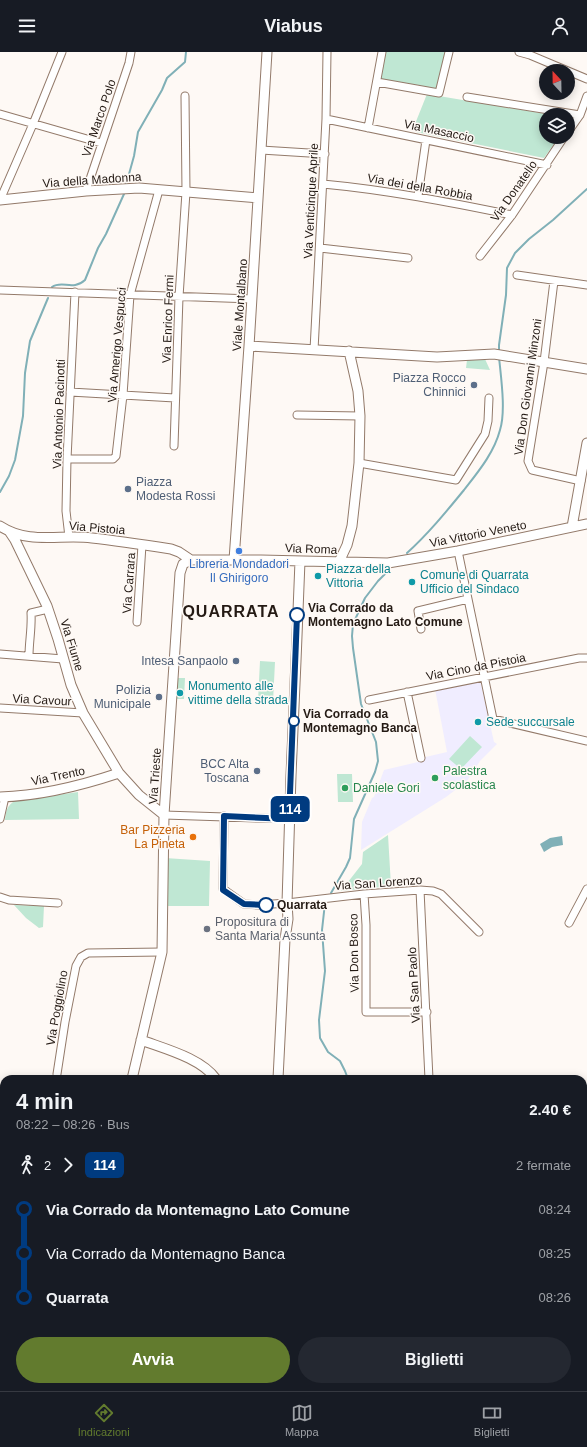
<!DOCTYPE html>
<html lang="it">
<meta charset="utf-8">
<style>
body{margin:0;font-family:Arial,sans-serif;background:#242831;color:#f1f3f6;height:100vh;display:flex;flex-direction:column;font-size:15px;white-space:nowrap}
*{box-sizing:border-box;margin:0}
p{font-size:13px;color:#9ea1a6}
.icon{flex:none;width:22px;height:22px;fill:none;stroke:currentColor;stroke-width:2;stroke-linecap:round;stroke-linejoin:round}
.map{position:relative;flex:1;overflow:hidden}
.details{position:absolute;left:0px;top:1023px;width:587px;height:316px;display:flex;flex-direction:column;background:#171b24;border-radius:12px 12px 0 0;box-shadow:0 2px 10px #0003}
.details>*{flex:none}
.badge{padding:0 8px;border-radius:6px;font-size:14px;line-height:26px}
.needle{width:26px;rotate:338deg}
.controls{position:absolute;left:539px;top:12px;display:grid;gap:8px}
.controls a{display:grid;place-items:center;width:36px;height:36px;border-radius:50%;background:#171b24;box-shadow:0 2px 10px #0003;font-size:20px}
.map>.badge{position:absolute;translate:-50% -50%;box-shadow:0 0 0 2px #fff}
.legs{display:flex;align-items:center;gap:6px;height:44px;padding:0 16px;font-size:13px}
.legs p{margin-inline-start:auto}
.head{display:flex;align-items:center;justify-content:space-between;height:68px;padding:0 16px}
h1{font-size:22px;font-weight:600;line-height:30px}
.primary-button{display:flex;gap:8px;margin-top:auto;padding:8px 16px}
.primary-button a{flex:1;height:46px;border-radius:24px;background:#627b2e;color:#fff;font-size:16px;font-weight:600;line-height:46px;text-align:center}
.primary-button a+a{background:#242831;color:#f1f3f6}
ul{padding:0 16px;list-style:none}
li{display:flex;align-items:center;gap:14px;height:44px;font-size:15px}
li i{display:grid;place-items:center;width:6px;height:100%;margin:0 5px;background:currentColor}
li i::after{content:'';width:10px;height:10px;margin:-5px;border:3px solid;border-radius:50%;background:#171b24}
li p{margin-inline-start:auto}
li:first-child i{background:linear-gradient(#0000 50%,currentColor 0)}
li:last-child i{background:linear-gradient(currentColor 50%,#0000 0)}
header{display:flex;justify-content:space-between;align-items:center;height:52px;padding:0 16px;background:#171b24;font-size:18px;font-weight:600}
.tabs{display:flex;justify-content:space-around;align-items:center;height:56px;border-top:1px solid #363941;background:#171b24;font-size:11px;color:#9ea1a6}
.tabs a{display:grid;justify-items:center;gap:2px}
.tabs .active{color:#627b2e}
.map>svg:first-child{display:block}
.education{fill:#f0edff}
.green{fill:#bfe7d3}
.water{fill:#80b0b7}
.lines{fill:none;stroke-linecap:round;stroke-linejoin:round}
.stream{stroke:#80b0b7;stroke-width:2}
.street-casing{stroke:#937a6a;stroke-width:9}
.secondary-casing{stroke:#937a6a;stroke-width:11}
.street{stroke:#fff;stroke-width:7}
.secondary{stroke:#fff;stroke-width:9}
.line-1-casing{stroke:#fff;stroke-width:9}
.line-1{stroke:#003b80;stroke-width:6}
.service-dot{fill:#5c6f8a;stroke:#fef9f5;stroke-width:1.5}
.shop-dot{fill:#3f7fe0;stroke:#fef9f5;stroke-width:1.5}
.culture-dot{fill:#0f9aa8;stroke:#fef9f5;stroke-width:1.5}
.stop-1-dot{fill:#fff;stroke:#003b80;stroke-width:2}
.leisure-dot{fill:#2e9e5b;stroke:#fef9f5;stroke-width:1.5}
.food-dot{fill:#e8710a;stroke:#fef9f5;stroke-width:1.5}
.worship-dot{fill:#6b7280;stroke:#fef9f5;stroke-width:1.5}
.labels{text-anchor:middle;stroke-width:3;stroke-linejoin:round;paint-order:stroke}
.street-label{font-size:12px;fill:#241a14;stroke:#fef9f5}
.service-label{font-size:12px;fill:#4e5e75;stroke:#fef9f5;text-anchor:end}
.shop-label{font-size:12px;fill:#366cbe;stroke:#fef9f5}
.culture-label{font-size:12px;fill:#0d838f;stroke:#fef9f5;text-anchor:start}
.stop-label{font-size:12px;font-weight:bold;fill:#241a14;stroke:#fef9f5;text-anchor:start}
.leisure-label{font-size:12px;fill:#27864d;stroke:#fef9f5;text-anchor:start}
.food-label{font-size:12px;fill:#c56008;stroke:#fef9f5;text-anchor:end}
.worship-label{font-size:12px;fill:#5b616d;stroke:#fef9f5;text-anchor:start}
.district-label{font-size:16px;font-weight:bold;letter-spacing:1px;fill:#241a14;stroke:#fef9f5}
</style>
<header><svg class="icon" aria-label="menu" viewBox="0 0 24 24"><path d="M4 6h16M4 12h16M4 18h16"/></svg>Viabus<svg class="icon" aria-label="person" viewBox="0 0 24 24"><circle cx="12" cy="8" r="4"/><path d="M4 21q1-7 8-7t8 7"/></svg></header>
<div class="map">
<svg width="587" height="1339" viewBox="0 0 587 1339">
<rect width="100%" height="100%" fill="#fef9f5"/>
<!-- education -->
<path class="education" d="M480,628L494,690L497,692L480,709L467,729L446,745L361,798L362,770L372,746L374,745L384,718L418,710L417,707L447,700L435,637Z"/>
<!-- green -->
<path class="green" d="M386,0H446L438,39L380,27Z
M427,42L552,63H546V85H559L544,106L416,80L413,77Z
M485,307L490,318L466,316L467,308Z
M260,609L275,610L273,650L258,649Z
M177,626H185L184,647H176Z
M470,684L482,695L461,717L449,707Z
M337,722H352L353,750H338Z
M78,740L79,767L5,768C6,759 7,753 15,749Z
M388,783L391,834L341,839L362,812L363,800Z
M165,806L210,809L209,854H165Z
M14,853L44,854L43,875L39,876L26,866Z"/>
<!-- water -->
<path class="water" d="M562,784L563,793L552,795L544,800L540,792L550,786Z"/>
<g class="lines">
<!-- stream -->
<path class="stream" d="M126,133L134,104L138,80L162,38L167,26L185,10L186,0
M52,235C62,228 73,239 85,228L98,196L106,182L124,142
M499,301V293L506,243L507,216L515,201L529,187L553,168L587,137
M0,440L9,424L15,408L23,364L25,321L30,289L48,246
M407,501C428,482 446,460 464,438C478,420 494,401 500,378C506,359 501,326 499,305
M331,841L346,815L350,806L354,767L375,720L378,709L376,690L361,652L353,596L352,584L353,572L365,546L378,529L389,518
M325,851L322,878L325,919L319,968L320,986L328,1000L340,1009L345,1019L348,1027
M378,1335L380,1339"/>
<defs>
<path id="street" d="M519,0L530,3L587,27
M377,30L439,41L449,0
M467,45L580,63
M0,62L101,91
M326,67L547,113
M368,76L382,0
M568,80L580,63L587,44
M261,98L325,102
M323,132C387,138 449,150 512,163
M86,139L129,11L131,0
M418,144L426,88
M0,148L33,72L62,0
M320,196L408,206
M480,204L512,163L564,85
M517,223L587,233
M554,229L544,310L528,409L532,418L581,429
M0,238L252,247
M314,298L326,67L327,0
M70,340L175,346
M297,363L360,364
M174,394L179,245L186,140L185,44
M67,407H113L116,404L123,343L130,243L159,138
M359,411L456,428L485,382L488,369L489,346
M69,485L66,459L67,407L75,240
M458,499L493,667L587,689
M137,570L142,493
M421,577L418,559L468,547
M0,602L63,607
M29,604C29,589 32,576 31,561L48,557
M407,640L421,706
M369,648L579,606H587
M0,656L83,661
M164,763L289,767
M224,764L223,837L244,852L259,853L287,851L364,842L420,838L433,839L441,842L479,880
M0,767L5,745
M420,838L429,1027
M364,842L366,873V960H427
M0,845L9,848L58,851
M569,871L587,837
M57,1022L65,970L76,914L81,905L88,901L162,900
M0,1124L4,1125
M0,1183L4,1184
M0,1246L4,1247
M0,1283L4,1284
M366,1335L368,1339"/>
<path id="secondary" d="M0,148L86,139L139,136L258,146
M249,294L437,305L494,302L587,317
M0,474C29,493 60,482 92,486C119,489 145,493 171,497L179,500L191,508
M572,475L587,391
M9,479L15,488L47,554L58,587L71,633L83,661L119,721L139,743L164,763
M234,508L249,294L267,0
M339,510L347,493L352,474L359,411L360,364L358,339L349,299
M0,745C41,744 80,734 119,721
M141,988C165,997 201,1006 216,1027
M132,1027L162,900L164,763L180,521L183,512L191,508H261L388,511L458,499L587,472
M278,1027L285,887L288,867L287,851L291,723L296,609L300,509
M56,1339L58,1335"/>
</defs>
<!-- street casing -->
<use href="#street" class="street-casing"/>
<!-- secondary casing -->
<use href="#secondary" class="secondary-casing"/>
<!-- street -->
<use href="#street" class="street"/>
<!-- secondary -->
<use href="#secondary" class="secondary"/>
</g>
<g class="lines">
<defs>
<path id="line-1" d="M266,853L244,852L223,838L224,764L289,767L297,563"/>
</defs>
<!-- line-1 casing -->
<use href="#line-1" class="line-1-casing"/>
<!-- line-1 -->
<use href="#line-1" class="line-1"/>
</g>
<!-- markers -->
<g class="service-dot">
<circle cx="474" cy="333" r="4"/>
<circle cx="128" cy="437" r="4"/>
<circle cx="236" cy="609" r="4"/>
<circle cx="159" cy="645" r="4"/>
<circle cx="257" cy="719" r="4"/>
</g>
<circle class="shop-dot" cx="239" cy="499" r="4"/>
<g class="culture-dot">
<circle cx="318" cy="524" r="4"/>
<circle cx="412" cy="530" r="4"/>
<circle cx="180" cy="641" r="4"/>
<circle cx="478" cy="670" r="4"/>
</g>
<g class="stop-1-dot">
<circle cx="297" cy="563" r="7"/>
<circle cx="294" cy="669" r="5"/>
<circle cx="266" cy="853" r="7"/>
</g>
<g class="leisure-dot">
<circle cx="435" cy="726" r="4"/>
<circle cx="345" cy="736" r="4"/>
</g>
<circle class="food-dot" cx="193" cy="785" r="4"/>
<circle class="worship-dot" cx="207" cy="877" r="4"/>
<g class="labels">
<!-- street labels -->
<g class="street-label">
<text transform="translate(99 66) rotate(-71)" y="4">Via Marco Polo</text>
<text transform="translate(439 79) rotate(12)" y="4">Via Masaccio</text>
<text transform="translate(92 128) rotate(-4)" y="4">Via della Madonna</text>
<text transform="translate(420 135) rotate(10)" y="4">Via dei della Robbia</text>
<text transform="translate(514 139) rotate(-55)" y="4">Via Donatello</text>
<text transform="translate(311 149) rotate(-87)" y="4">Via Venticinque Aprile</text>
<text transform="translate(240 253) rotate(-86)" y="4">Viale Montalbano</text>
<text transform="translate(168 267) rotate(-88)" y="4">Via Enrico Fermi</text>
<text transform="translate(117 293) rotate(-85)" y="4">Via Amerigo Vespucci</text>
<text transform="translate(528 335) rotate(-82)" y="4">Via Don Giovanni Minzoni</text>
<text transform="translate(59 362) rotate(-88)" y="4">Via Antonio Pacinotti</text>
<text transform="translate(97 476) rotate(5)" y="4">Via Pistoia</text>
<text transform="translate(478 482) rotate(-11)" y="4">Via Vittorio Veneto</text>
<text transform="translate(311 497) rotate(2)" y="4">Via Roma</text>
<text transform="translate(129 531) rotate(-86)" y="4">Via Carrara</text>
<text transform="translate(72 593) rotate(73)" y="4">Via Fiume</text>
<text transform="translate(476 615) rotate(-11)" y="4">Via Cino da Pistoia</text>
<text transform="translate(42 648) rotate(3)" y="4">Via Cavour</text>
<text transform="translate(58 724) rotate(-12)" y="4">Via Trento</text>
<text transform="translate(155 724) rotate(-86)" y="4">Via Trieste</text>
<text transform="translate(378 831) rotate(-4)" y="4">Via San Lorenzo</text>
<text transform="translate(354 901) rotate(-91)" y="4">Via Don Bosco</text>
<text transform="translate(414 933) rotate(-93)" y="4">Via San Paolo</text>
<text transform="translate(57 956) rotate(-80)" y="4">Via Poggiolino</text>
</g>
<!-- service labels -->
<g class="service-label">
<text x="466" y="330">Piazza Rocco<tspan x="466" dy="14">Chinnici</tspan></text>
<text x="136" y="434" text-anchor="start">Piazza<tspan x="136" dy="14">Modesta Rossi</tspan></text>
<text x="228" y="613">Intesa Sanpaolo</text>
<text x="151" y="642">Polizia<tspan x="151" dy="14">Municipale</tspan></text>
<text x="249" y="716">BCC Alta<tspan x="249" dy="14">Toscana</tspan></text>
</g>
<!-- shop labels -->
<g class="shop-label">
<text x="239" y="516">Libreria Mondadori<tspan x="239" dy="14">Il Ghirigoro</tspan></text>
</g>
<!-- culture labels -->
<g class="culture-label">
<text x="326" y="521">Piazza della<tspan x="326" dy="14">Vittoria</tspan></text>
<text x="420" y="527">Comune di Quarrata<tspan x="420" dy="14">Ufficio del Sindaco</tspan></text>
<text x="188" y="638">Monumento alle<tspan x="188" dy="14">vittime della strada</tspan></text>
<text x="486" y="674">Sede succursale</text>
</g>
<!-- stop labels -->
<g class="stop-label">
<text x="308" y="560">Via Corrado da<tspan x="308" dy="14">Montemagno Lato Comune</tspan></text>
<text x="303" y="666">Via Corrado da<tspan x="303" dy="14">Montemagno Banca</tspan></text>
<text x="277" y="857">Quarrata</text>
</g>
<!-- leisure labels -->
<g class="leisure-label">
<text x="443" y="723">Palestra<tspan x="443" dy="14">scolastica</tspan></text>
<text x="353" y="740">Daniele Gori</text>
</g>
<!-- food labels -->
<g class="food-label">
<text x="185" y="782">Bar Pizzeria<tspan x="185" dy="14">La Pineta</tspan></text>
</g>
<!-- worship labels -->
<g class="worship-label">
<text x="215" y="874">Propositura di<tspan x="215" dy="14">Santa Maria Assunta</tspan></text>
</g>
<!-- district labels -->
<g class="district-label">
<text x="231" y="565">QUARRATA</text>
</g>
</g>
</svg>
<div class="controls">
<a><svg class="needle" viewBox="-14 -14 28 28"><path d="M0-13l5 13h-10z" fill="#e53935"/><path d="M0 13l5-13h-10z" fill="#9ea1a6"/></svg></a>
<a><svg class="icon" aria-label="layers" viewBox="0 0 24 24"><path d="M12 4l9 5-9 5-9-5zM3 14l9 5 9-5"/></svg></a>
</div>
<b class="badge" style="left:290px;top:757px;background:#003b80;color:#fff">114</b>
<section class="details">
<div class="head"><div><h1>4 min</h1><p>08:22 – 08:26 · Bus</p></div><b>2.40 €</b></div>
<div class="legs"><svg class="icon" aria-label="walk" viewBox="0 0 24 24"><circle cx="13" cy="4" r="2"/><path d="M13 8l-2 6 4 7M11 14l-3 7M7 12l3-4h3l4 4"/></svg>2<svg class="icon" aria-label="forward" viewBox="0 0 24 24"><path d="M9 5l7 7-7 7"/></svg><b class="badge" style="background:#003b80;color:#fff">114</b><p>2 fermate</p></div>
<ul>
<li><i style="color:#003b80"></i><b>Via Corrado da Montemagno Lato Comune</b><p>08:24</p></li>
<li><i style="color:#003b80"></i><span>Via Corrado da Montemagno Banca</span><p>08:25</p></li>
<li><i style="color:#003b80"></i><b>Quarrata</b><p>08:26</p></li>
</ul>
<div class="primary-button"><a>Avvia</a><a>Biglietti</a></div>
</section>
</div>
<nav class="tabs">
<a class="active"><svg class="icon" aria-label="directions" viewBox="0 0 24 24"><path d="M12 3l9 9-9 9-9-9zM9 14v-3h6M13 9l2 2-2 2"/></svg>Indicazioni</a>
<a><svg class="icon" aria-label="map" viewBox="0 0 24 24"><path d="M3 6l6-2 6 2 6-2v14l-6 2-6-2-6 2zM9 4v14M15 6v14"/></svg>Mappa</a>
<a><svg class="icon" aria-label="tickets" viewBox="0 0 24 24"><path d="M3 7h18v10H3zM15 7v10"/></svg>Biglietti</a>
</nav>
